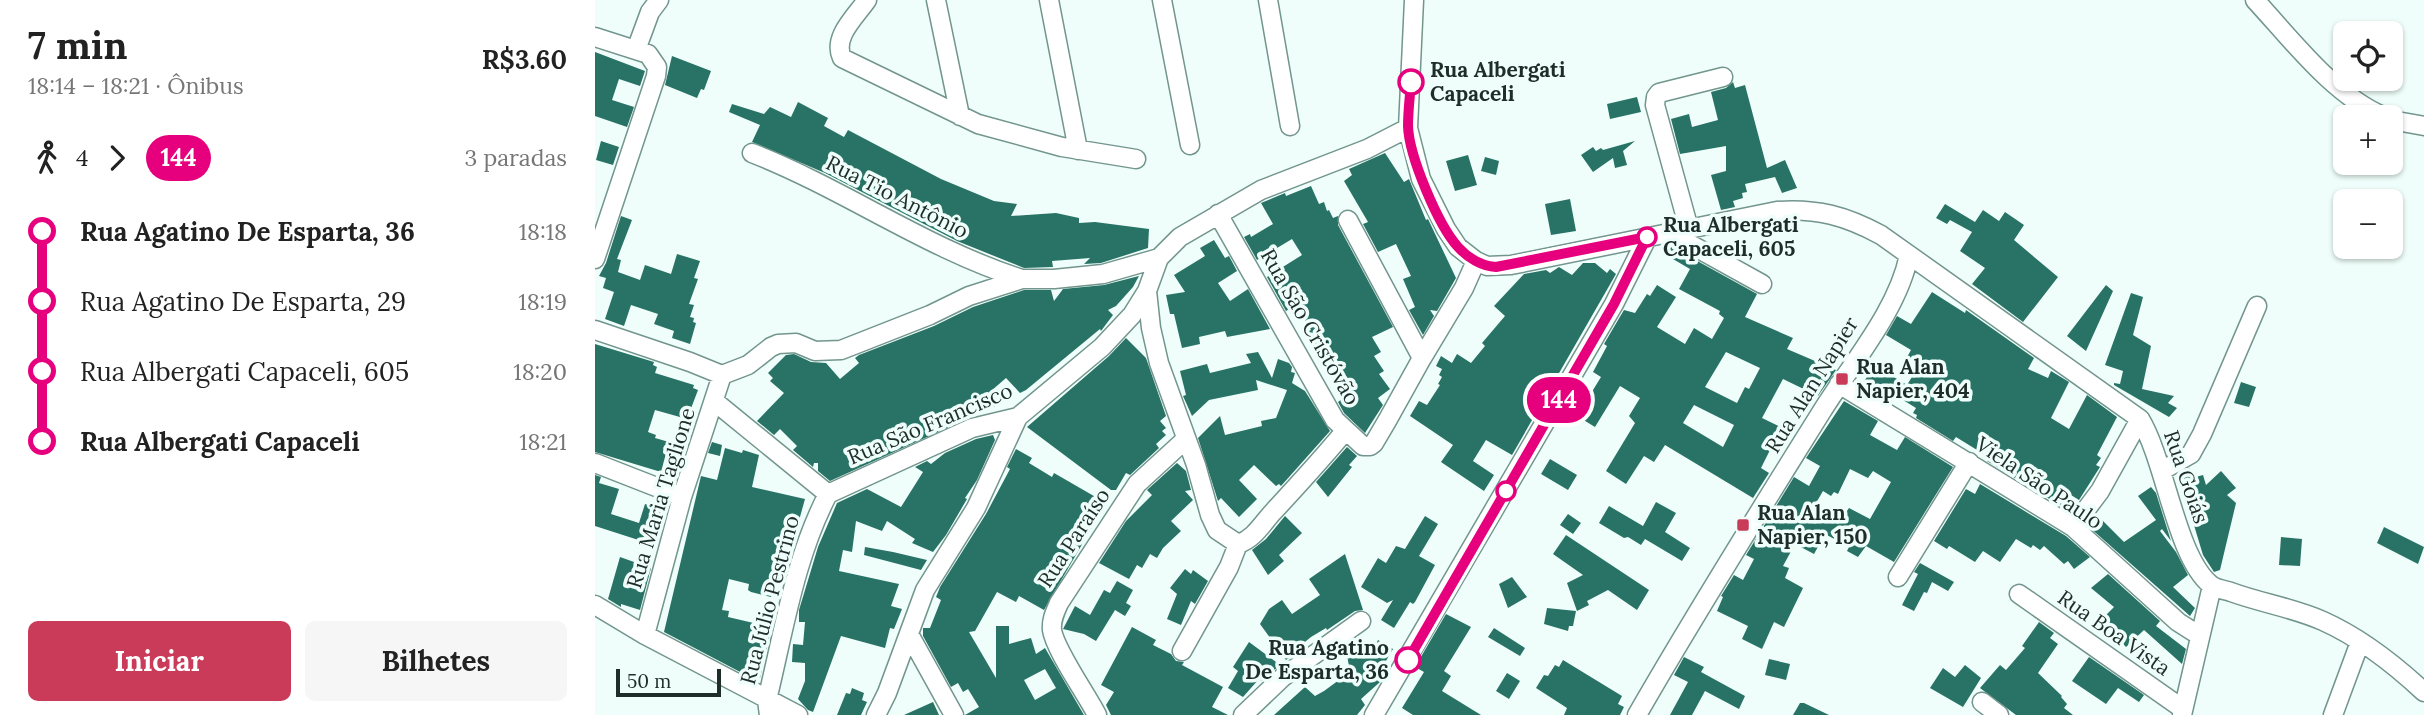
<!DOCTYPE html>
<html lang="pt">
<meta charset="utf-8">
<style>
body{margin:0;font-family:Lora,serif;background:#f6f6f6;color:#222;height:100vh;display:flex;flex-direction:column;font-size:26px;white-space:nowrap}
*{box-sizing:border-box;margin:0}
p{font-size:23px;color:#767676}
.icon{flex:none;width:38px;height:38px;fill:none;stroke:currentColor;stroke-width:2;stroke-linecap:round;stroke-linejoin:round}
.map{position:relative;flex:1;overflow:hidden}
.drawer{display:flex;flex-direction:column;background:#fff;width:595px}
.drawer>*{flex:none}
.badge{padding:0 14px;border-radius:23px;font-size:24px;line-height:46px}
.fabs{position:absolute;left:1738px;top:21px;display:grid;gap:14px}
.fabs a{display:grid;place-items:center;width:70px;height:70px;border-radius:10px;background:#fff;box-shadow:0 2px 5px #0004;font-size:35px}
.scale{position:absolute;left:21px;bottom:18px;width:105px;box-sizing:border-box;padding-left:7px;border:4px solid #1f2d2a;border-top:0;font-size:19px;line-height:24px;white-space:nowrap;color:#1f2d2a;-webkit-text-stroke:5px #effefa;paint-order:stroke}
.map>.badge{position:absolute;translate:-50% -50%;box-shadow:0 0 0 4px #fff}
.legs{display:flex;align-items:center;gap:10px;height:77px;padding:0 28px;font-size:23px}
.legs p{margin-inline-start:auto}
.overview{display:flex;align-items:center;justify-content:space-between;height:119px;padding:0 28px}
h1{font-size:38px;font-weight:700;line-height:52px}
.cta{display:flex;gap:14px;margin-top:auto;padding:14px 28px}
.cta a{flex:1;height:80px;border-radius:10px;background:#ca3a59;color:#fff;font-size:28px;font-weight:700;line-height:80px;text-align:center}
.cta a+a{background:#f6f6f6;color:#222}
ul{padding:0 28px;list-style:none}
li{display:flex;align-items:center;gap:24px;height:70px;font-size:26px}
li i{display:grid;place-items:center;width:10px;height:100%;margin:0 9px;background:currentColor}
li i::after{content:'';width:18px;height:18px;margin:-9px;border:5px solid;border-radius:50%;background:#fff}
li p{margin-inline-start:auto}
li:first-child i{background:linear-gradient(#0000 50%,currentColor 0)}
li:last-child i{background:linear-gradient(currentColor 50%,#0000 0)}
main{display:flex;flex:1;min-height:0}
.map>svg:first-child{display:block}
.building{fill:#287366;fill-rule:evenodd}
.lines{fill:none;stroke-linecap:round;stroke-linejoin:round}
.minor-casing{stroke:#72958d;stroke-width:21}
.minor{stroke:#fff;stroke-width:18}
.line-1-casing{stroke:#fff;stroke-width:16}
.line-1{stroke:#e6007e;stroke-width:10}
.stop-1-dot{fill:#fff;stroke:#e6007e;stroke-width:3.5}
.poi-dot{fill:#ca3a59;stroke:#effefa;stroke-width:2.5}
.labels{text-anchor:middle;stroke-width:7;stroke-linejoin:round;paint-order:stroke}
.stop-label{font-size:21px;font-weight:bold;fill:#1f2d2a;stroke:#effefa;text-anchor:start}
.street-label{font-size:21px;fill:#1f2d2a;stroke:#effefa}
.poi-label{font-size:21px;font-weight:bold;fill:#1f2d2a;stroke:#effefa;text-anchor:start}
</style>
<main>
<section class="drawer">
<div class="overview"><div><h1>7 min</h1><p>18:14 – 18:21 · Ônibus</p></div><b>R$3.60</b></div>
<div class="legs"><svg class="icon" aria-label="walk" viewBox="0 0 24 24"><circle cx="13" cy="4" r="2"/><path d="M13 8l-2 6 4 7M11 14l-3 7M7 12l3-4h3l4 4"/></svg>4<svg class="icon" aria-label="forward" viewBox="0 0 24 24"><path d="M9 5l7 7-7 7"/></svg><b class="badge" style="background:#e6007e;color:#fff">144</b><p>3 paradas</p></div>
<ul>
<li><i style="color:#e6007e"></i><b>Rua Agatino De Esparta, 36</b><p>18:18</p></li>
<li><i style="color:#e6007e"></i><span>Rua Agatino De Esparta, 29</span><p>18:19</p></li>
<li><i style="color:#e6007e"></i><span>Rua Albergati Capaceli, 605</span><p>18:20</p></li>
<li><i style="color:#e6007e"></i><b>Rua Albergati Capaceli</b><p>18:21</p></li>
</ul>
<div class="cta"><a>Iniciar</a><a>Bilhetes</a></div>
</section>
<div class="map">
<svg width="1829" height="715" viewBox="0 0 1829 715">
<rect width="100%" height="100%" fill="#effefa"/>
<!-- building -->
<path class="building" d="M0,52L50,71L45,86L24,79L17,100L39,107L32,127L0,116Z
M77,56L116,71L109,90L106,89L102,98L70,85Z
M1138,82L1140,88L1150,85L1172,168L1190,160L1202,188L1187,193L1180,177L1150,184L1152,192L1147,193L1148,198L1138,201L1140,207L1126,210L1116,175L1131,171V146L1085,154L1076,119L1094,114L1097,127L1123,120L1116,92L1131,88Z
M1042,97L1046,112L1015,119L1012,104Z
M203,102L233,118L229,126L249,137L253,130L346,179L399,201L422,204L416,216L461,213L484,218V223L500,222L554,229L553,248L506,263L489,264L495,258L457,261L458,267L429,268L362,241L230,173L157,142L165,125L134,112L137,104L169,114L175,107L196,117Z
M6,141L24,147L18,165L1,160Z
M1040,141L1028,151L1032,165L1020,168L1018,158L998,172L986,155L998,147L1001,151L1006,148L1008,150Z
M790,153L809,182L814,179L831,220L833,219L861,278L842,311L835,310L839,316L828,335L814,310L820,307L808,279L816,276L801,244L783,252L768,224L773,222L749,181L757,175L754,169Z
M873,155L882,185L860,191L851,161Z
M890,157L904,161L901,175L886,171Z
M716,186L724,204L729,202L732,211L734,210L738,218L743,216V225L798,327L777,337L786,352L779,356L789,371L784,374L795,389L783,398L788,405L770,433L749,413L743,402L751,396L728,358L726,359L716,344L718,343L712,332L716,330L701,305L691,311L672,277L707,255L697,239L662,260L649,237L655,234L656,237L678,224L666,203L690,193L691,196Z
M975,199L981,231L956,235L950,204Z
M1350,204L1380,222L1388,210L1404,221L1410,212L1429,225L1419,240L1463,277L1428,322L1377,284L1390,268L1365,251L1377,232L1355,220L1352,224L1341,218Z
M26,216L37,220L22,259L26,260L23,272L45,280L50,265L76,274L82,254L105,261L99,278L103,279L94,304L99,305L95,317L99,318L98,322L101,323L95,344L77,338L79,331L59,324L63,314L36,305L29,326L10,319L19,292L8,288L11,278L4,276L11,263Z
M619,240L630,258L634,256L642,271L623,283L635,301L653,289L675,329L632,337L630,331L604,337L605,344L587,348L579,314H575L571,295L590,292L579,275L610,256L605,248Z
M1077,247L1162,294L1150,317L1198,338L1192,349L1241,370L1223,396L1188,379L1167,418L1198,433L1188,449L1178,444L1166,468L1174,473L1158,498L1070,445L1059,462L1049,456L1031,484L1011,471L1040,423L1034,416L1045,398L1025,386L1000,427L982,416L1006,377L998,372L1012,346L1009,344L1026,315L1029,310L1040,313L1052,294L1055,296L1062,285L1081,297L1062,327L1090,344L1099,328L1117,339L1129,318L1124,314L1125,311L1084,289L1095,269L1066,252ZM1131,352L1165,368L1154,389L1150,387L1142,403L1110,387ZM1099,405L1139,425L1128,447L1088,423Z
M988,263H1000L1012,273L1015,269L1021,274L917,455L891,440L878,461L899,475L889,491L846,462L858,445L815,416L824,401L832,405L845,385L843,384L847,377L844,375L847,369L841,366L846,356L857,363L862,354L876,363L890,346L887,343L910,316L899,306L929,274L951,270L955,273L964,267L977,275Z
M544,276L538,287L521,306L513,310L518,315L506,331L505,329L431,390L425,393L411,378L396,391L405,404L235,481L223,471V463H219L218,467L198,450L202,446L185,429L179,435L162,421L189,393L175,381L178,378L173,373L191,355L199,354L216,362L231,363L245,379L264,363L260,358L264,355L339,326L378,307L429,290H456L459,301L468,289L509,285Z
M1511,285L1518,291L1491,351L1472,336Z
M1337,292L1370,313L1371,310L1439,358L1433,369L1453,378L1456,371L1474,382L1456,418L1474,429L1492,395L1522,417L1502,455L1506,458L1501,465L1505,467L1484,500L1476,495L1472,502L1469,501L1466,506L1392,461L1395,458L1361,437L1358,441L1321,418L1322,415L1318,413L1321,408L1295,392L1293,396L1285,391L1283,395L1267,385L1275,372L1280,375L1284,368L1312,385L1323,367L1311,359L1316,350L1291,335L1302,316L1316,324Z
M1536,293L1548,297L1538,335L1556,346L1547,389L1579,396L1573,403L1582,408L1574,417L1519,385V383L1525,384L1528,371L1510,365Z
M531,338L551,358L571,416L565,421L571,428L567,431L571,435L561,444L564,448L535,475L531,473L521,490H516L432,427L514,356Z
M0,344L59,362L58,365L62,367L60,373L99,385L98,388L103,390L92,419L60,410L53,432L61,435L60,438L74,442L66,472L0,452Z
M663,352L677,378L683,359L694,363L697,367L696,372L700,373L697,383L710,391L735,431L686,486L684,484L681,486L659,465L644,480L662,499L644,517L626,498L623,501L603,438L625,416L630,435L667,426L666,421L681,418L692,390L661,380L663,390L614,400L597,416L588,396L591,395L585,371L612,364L615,373L656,363L651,354Z
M1646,382L1661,387L1654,407L1639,403Z
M1249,401L1283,421L1275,435L1302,450L1310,437L1358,467L1299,562L1271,546L1263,557L1252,551L1254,547L1230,534L1219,554L1200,544L1188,566L1194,568L1190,578L1208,588L1189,627L1179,622L1167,649L1147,639L1153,626L1122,611L1128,597L1126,596L1139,575L1148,580L1159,559L1151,555L1199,477L1214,486L1225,466L1211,458ZM1255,469L1273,478L1278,471L1296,482L1275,519L1254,508L1243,524L1217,510L1228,491L1236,496L1239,492L1243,494Z
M398,435L400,440L382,480L370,498L372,499L351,535L338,552L317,543L320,539L292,521L287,531L261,521L257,552L248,550L244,571L304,584L296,606L307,609L299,629L295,628L290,648L246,636L218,712L213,710L203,699L210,681V663L197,662L198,644L208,645L210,622H204V610L223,547L242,503L272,489L306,507L328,472L320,467L332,461L336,464L350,453L381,439Z
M117,442L127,445L125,456L113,453Z
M752,447L762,456L754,465L757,467L733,497L721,482Z
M130,448L147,453L148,450L164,455L157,487L210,499L198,542H195L194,548L190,547L176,597L156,592L153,590L154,584L134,579L127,610L134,611L133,617L167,625L169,619L178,621L165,678L149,674L69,632L106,476L122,480Z
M421,449L437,458L434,463L457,477L459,473L511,503L449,610L424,596L421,602L402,592L380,631L374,632L401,678V626H414V644L436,638L441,654L450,648L489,715H370L384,707L373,689L368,692L363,683L356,687L328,636V628H335L346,600L341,597L345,587L391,514L415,469L412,467ZM450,669L461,688L440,700L429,680Z
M955,459L982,475L973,490L946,474Z
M582,463L591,471L596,490L590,491L598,500L576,521L586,531L568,548L562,558L555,554L547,568L542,565L534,579L504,563L531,521L557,495L552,490Z
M1595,468L1597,478L1608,475L1611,485L1626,471L1641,488L1632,495L1641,503L1625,570L1619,572L1608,555L1585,479L1583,474Z
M0,475L6,477L4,483L24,489L16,514L44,523L50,504L70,510L59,545L0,526Z
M1385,484L1471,536L1495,557L1479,569L1473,561L1469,564L1449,546L1445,550L1438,545L1436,548L1421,539L1405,562L1388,551L1380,562L1354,546L1352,549L1339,541L1371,489L1380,494Z
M1556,487L1561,493L1576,541L1567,529L1565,531L1581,552L1593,575L1578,587L1600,608L1595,616L1493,526L1497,521L1501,525L1506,519L1529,542L1561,520L1543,496Z
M1061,502L1081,513L1070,532L1095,548L1087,561L1050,539L1046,545L1033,537L1029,538L1004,523L1014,506L1048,526Z
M973,514L986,523L978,534L965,525Z
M690,516L707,533L684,555L689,561L673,575L657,550L671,539Z
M830,516L843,524L824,556L840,565L820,602L818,604L815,602L799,628L786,620L798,600L792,603L766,587L783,558L791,563L801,546L810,549Z
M1789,527L1829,547L1823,564L1782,543Z
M971,535L1054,590L1042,610L1013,590L992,601L994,605L982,611L972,583L988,575L958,554Z
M1686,537L1707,539L1705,566L1684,565Z
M270,547L298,552L332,560L326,570L269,555Z
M750,554L768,610L760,611L732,630L731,628L716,637L705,646L707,649L691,660L665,624L674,609L687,600L697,614L725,595L714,579Z
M25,557L56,568L45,610L26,604V607L13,599Z
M1325,563L1359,582L1353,591L1337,582L1332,593L1329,592L1319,611L1307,605L1323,574L1319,572Z
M590,569L596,574L598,570L613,581L600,604L596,601L586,625L572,619L582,594L575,588Z
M1513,574L1565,621L1561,626L1591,649L1587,664L1549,630L1531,647L1506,620L1519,607L1496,588Z
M917,577L932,597L913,608L904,584Z
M522,581L538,590L531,603L536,606L530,616L520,610L501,641L489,634L468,629L480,606L495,615L509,590L515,593Z
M952,608L981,611L978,626H974L973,631L949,624Z
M851,614L876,627L849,671L856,676L847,691L886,715H818L807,708L829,672L820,667Z
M1444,622L1459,633L1455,638L1463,644L1443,673L1467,696L1466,697L1472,704L1469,708L1478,715H1421L1385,688L1405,665L1411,670L1430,648L1427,646Z
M537,627L561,640L558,645L576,654L581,661L589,662L587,665L628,687L617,707L633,715H516L511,705L519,692L506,685Z
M899,628L930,648L925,656L893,637Z
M783,640L798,649L782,676L785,682L766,699L770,705L762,715H679L710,687L720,696L729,691L755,672L752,655L778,651Z
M654,642L685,665L667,681L664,679L648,697L633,688L643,671L638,667Z
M1089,657L1109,667L1106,672L1150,696L1144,709L1110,691L1097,715H1075L1093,682L1079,675Z
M1494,657L1549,695L1544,702L1523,688L1511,704L1477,681Z
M1174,659L1195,664L1191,680L1170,675Z
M968,660L1027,696L1023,704L1029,707L1025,715H969L972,708L941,688L949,675L953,676L960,665L964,667Z
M1370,665L1386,678L1368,707L1335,688L1348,668L1360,677Z
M912,673L925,681L914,699L901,691Z
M257,688L269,693L267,700L272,702L266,715H242L251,693L255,694Z
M338,702L344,715H309Z
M1205,703H1209L1234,715H1198Z"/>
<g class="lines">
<defs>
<path id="minor" d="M272,0C261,16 237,37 247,58L383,124L467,147L541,159
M341,0L365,116
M454,0L483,150
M567,0L595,145
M673,0L695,126
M819,0L813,128L826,179L851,229L863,247L881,261L892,266L916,265L1182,211C1222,208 1251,216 1286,235L1545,419C1571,462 1581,557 1616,585C1621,589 1630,590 1636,592C1666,603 1699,608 1728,621C1766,638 1799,664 1829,692
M1660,0C1697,40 1739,96 1790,117
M0,37L53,54L62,67L61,76L0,259
M41,50L55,12L64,0
M1796,120L1829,126
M157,153C249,189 332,249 427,279
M623,214L740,420L768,446H775L779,443L792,421L827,358L869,288L881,261
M753,220L827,358
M1094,229L1060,105L1061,97L1064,93L1128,77
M1075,233L1167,284
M552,291L556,328L564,363L601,465L615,515L622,530L643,544C659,539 667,524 678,512C703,485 727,459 750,431
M0,330L95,362L127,375
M127,375L153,365L176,347L183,344L201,343L220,351L246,350L335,315L374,296L427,279H459L508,274L564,258
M1244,384L1478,527L1583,622L1605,636
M119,401L233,494C200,557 189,630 172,700L174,715
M0,463L87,497
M1568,470L1596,454L1607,434L1662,306
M233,494L377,428L423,417L507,347L537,315L552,291L564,258L585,237L666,190L772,149L813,128
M1478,527L1505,491L1545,419
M1303,577L1374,462
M1424,594L1588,709
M0,605L50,635L203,715
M314,634L359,715
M50,635L87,497L127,375
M587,651L634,567L643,544
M1387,702L1404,715
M281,715L292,693L330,590L381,508L423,417
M502,715C492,695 460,650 457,630C456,620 460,612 464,603L542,484L591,439
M648,715L688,677L766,621
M779,715L1019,304L1052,238
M1042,715C1101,612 1164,512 1227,411C1257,363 1303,310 1314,255
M1587,715L1617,586
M1738,715L1765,642"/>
</defs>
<!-- minor casing -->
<use href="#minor" class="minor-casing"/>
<!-- minor -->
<use href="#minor" class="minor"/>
</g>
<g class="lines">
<defs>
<path id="line-1" d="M813,660L1019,304L1052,237L901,267C887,266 873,258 863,247C843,225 814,156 813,126C813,111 815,96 816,82"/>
</defs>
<!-- line-1 casing -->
<use href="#line-1" class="line-1-casing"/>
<!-- line-1 -->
<use href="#line-1" class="line-1"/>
</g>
<!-- markers -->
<g class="stop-1-dot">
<circle cx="816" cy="82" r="12"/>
<circle cx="1052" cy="237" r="9"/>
<circle cx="911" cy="491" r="9"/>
<circle cx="813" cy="660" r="12"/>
</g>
<g class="poi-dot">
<rect x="1240" y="372" width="14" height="14" rx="3.5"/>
<rect x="1141" y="518" width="14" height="14" rx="3.5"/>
</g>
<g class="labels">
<!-- stop labels -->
<g class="stop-label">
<text x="835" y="77">Rua Albergati<tspan x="835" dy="24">Capaceli</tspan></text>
<text x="1068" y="232">Rua Albergati<tspan x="1068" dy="24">Capaceli, 605</tspan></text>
<text x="794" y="655" text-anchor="end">Rua Agatino<tspan x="794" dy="24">De Esparta, 36</tspan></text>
</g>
<!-- street labels -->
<g class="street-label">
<text transform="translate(302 197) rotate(27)" y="7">Rua Tio Antônio</text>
<text transform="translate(715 327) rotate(60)" y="7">Rua São Cristóvão</text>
<text transform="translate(1217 385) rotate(-58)" y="7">Rua Alan Napier</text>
<text transform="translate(335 424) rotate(-23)" y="7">Rua São Francisco</text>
<text transform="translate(1591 477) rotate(71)" y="7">Rua Goiás</text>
<text transform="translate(1444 483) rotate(34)" y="7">Viela São Paulo</text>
<text transform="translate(66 498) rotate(-73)" y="7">Rua Maria Taglione</text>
<text transform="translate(479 538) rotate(-57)" y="7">Rua Paraíso</text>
<text transform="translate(175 600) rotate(-75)" y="7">Rua Júlio Pestrino</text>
<text transform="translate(1519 633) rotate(35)" y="7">Rua Boa Vista</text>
</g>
<!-- poi labels -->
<g class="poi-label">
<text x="1261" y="374">Rua Alan<tspan x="1261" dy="24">Napier, 404</tspan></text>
<text x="1162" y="520">Rua Alan<tspan x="1162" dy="24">Napier, 150</tspan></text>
</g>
</g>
</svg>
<div class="fabs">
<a><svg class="icon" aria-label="locate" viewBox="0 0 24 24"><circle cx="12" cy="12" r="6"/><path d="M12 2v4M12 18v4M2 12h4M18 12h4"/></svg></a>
<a>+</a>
<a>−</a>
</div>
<div class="scale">50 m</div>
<b class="badge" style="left:964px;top:400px;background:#e6007e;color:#fff">144</b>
</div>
</main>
